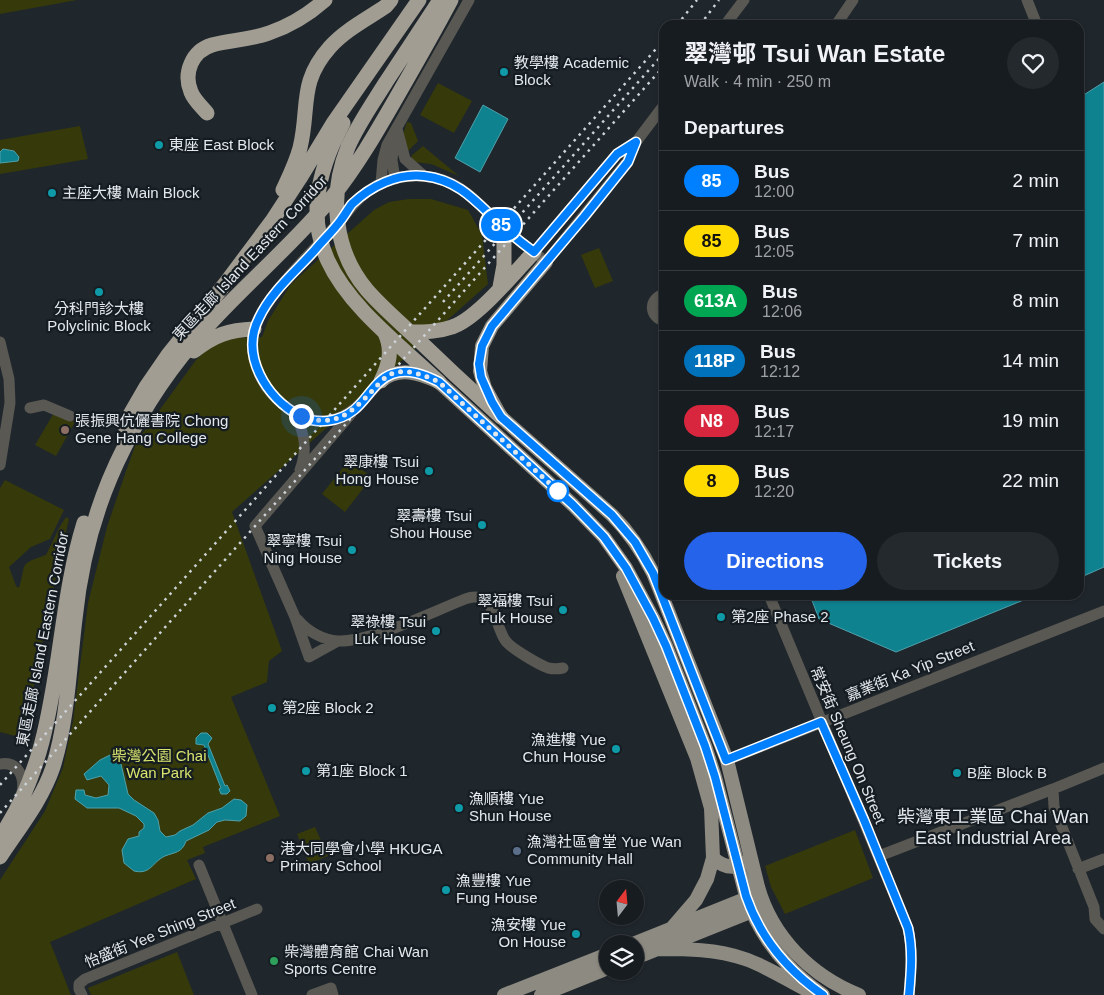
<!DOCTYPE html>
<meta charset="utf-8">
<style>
body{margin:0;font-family:Helvetica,"Noto Sans TC",sans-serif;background:#24292e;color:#f1f3f6;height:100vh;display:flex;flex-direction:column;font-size:19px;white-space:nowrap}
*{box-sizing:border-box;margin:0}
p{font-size:16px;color:#9ea1a5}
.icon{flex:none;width:28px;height:28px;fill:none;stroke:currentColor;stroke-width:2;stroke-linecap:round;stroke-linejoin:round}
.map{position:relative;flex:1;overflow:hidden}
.side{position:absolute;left:659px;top:20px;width:425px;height:580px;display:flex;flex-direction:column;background:#171c21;border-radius:15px;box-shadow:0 1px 4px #0004,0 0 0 1px #363a3f}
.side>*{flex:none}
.badge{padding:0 10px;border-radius:16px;font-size:18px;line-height:32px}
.needle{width:32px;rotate:16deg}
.tools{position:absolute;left:599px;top:880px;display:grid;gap:10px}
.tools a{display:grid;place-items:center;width:45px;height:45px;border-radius:50%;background:#171c21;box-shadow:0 1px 4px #0004,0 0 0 1px #363a3f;font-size:25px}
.you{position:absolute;width:25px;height:25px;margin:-12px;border:4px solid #fff;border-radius:50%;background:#1a73e8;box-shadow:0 0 0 8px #1a73e833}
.map>.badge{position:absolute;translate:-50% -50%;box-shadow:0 0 0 2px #fff}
h2{padding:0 25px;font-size:19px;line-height:45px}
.round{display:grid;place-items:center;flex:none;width:52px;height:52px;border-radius:26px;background:#24292e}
.headline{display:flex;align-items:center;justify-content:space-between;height:85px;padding:0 25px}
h1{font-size:24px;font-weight:700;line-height:38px}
.primary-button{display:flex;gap:10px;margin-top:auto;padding:10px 25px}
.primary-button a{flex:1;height:58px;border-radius:30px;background:#2563eb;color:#fff;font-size:20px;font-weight:700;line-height:58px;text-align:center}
.primary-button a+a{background:#24292e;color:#f1f3f6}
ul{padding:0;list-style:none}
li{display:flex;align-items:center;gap:15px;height:60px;padding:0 25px;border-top:1px solid #363a3f}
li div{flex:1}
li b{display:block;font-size:19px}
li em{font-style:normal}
li .badge{min-width:55px;font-weight:700;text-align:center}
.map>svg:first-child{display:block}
.green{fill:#363a0a}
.water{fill:#0f828f;stroke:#4fa1ab}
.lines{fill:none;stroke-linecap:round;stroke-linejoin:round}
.minor{stroke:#595853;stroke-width:11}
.major{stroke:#8d8a81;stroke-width:14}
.highway{stroke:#a19d93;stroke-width:15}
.rail{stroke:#cdd3d7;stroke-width:2.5;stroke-dasharray:2.5 5;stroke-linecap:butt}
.line-casing{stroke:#fff;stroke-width:11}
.line{stroke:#0080ff;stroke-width:8}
.walk{stroke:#e3e8ec;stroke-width:5;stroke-dasharray:0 9}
.culture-dot{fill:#0f9aa8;stroke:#151d22;stroke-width:2}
.education-dot{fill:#8d6e63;stroke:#151d22;stroke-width:2}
.stop-dot{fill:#fff;stroke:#0080ff;stroke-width:2.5}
.service-dot{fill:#5c6f8a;stroke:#151d22;stroke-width:2}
.leisure-dot{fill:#2e9e5b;stroke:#151d22;stroke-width:2}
.labels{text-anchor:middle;stroke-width:4.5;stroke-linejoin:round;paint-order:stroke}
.poi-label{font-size:15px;fill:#e3e8ec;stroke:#151d22;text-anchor:start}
.street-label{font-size:15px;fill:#e3e8ec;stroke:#151d22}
.park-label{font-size:15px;fill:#dae56c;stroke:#151d22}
.quarter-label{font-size:18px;fill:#e3e8ec;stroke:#151d22}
</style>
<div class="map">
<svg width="1104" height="995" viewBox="0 0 1104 995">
<rect width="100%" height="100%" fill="#1f262c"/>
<!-- green -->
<path class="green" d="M0,0H77L0,14Z
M438,83L472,101L454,133L420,115Z
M407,122L411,123L418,141L407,152L402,137Z
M80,126L88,159L0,174V140Z
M423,146L459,176L431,164L414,162L411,156Z
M409,199H431L468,210L482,235L488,284L232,512L282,651L269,661L267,682L231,697L280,816L203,847L205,853L187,860L196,879L50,942L71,995H0V880L45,811L63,768L73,721L88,603L107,527L126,471L137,441L196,360L219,338L262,337L268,321L291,284L374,210L389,202Z
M599,248L613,281L595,288L581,255Z
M55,411L75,422L56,456L35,445Z
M349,460L372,477L345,512L322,494Z
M5,480L64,510L50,539L31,547L9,567L16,586L19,588C27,563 17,565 46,555L59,528L66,517L69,519L59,562L26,724L15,736L0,732V488Z
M315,827L328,856L309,864L297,834Z
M855,830L873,878L785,914L771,887L765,866Z
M177,952L194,995H91L88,988Z"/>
<!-- water -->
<path class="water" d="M1104,82V567L1079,578V98Z
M483,105L508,119L480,172L455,158Z
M3,149L14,151L19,157L18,161L0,163V152Z
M810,595H1036L896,652L819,619Z
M201,733H207L212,738L208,744L225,786L227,785L230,791L227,794H221L219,789L221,788L204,745L196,744V738Z
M112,754L121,764L128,794L134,800L154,813L158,820L160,831L166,837L175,835L180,831L193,825L208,813L222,808L234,799L241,800L247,805L246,816L240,821L225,820L217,822L209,830L186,841C182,853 175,852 165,856C152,862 151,875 134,871L124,863L122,850L128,839L139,836V832L144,828V824L136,816L119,808H87L75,799L76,790H84L85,795L96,798L108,795L109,785L101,776L87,780L84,774L100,760Z"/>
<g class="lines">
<!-- minor -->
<path class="minor" d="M1027,0L1037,25
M725,25L744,0
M836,25L853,0
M397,129L405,159L424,176
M394,141L392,160L395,179
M381,183L383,160L387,145L469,0
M534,252L617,154L636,142
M664,294C648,299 649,317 664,321
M0,342L9,379L10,403L0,465
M381,381C366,397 353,416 331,420C305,426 272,401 261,378C254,364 251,347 254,331C259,302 316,248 337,224C349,212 355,199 371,189C391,175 420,173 443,180C468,188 484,210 502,227C516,239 532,250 546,262L627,162L636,142L664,105
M30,408L44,405L70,416
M293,412C305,431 308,449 300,470
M769,595L908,928C913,951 911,972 909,995
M298,620C307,631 323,640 338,641C372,642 432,612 465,599C494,588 494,623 505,640C510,648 538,664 548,668C553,669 558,669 563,668
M338,641L309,657L295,617L255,526L351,414
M727,760L1104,611
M0,764C18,761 25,777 22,792
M1053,789L1054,807L1094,907L1095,919L1104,929
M879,856L1053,789L1104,768
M199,865L252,995
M1078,869L1104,859
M82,995L79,989V984L85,979L257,909
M312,995L331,988L333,995"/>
<!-- major -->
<path class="major" d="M546,262L492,326L482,346L480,371L485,388L501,417L612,515C629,532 642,551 653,573L727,760L758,887C772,937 811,976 859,995
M381,381C399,366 419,373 439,382L573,505L604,537L626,568L653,618L666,646L705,746L715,777L746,896C760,937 787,970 823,995
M623,576L697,758L711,808L713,858L707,879L696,900L671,929
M713,858C723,867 734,870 746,862
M633,944L755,895
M657,949C687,949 716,949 745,959C766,966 787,980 807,990
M635,958L760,908
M504,995L608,954
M541,995L608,968"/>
<!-- highway -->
<path class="highway" d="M440,0C422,27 404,55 386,82C373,103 358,124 348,147C329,194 333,250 367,290C380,305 395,318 410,332C440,361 470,389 501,417
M207,113C202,107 194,100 191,92C183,73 192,51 212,45C230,40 250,40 269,33C290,26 308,15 325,0
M343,123C275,251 352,302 439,382
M283,190C289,177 296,163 300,148C310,107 298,83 330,47C345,30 367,19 386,6L391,0
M500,287L504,265V228
M410,332C424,332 438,332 452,327C477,319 514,273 534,252
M194,351C214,335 229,330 254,329
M381,381C389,365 393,350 385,333
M124,425L146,387L168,355L225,284L272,221L300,178L334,122L419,0
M0,837C64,745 52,626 84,523
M0,857C19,828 42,800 53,767C68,719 69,668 75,619C81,560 97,501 124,448C145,405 173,364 205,329C246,283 294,244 333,196C357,166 376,133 395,100C414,67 433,34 451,0"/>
<!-- rail -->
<path class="rail" d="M677,25L697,0
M700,25L719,0
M443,302L664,53
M0,785L664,40
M0,813L664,66"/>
</g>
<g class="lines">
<defs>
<path id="line" d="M823,995C787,970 760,937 746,896L715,777L705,746L666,646L653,618L626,568L604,537L573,505L439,382C425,375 408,368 392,374C375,380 367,400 354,410C339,422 317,425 300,416C266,398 240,355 259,318C271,292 295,272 314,251C323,240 333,231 341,220C345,215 348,209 352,204C371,186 397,173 424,176C460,180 477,203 502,226C512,235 523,244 534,252L617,154L636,142L628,162L584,217L492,326L482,346L479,364L481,377L492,402L501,417L612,515L635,542L653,573L726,760L821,722L864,820L908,928C913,951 911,972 909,995"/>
</defs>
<!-- line casing -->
<use href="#line" class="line-casing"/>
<!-- line -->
<use href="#line" class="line"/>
<!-- walk -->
<path class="walk" d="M301,416C334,428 349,415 371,392C377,386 383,378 391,374C407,368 424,375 439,382L560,493L558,491"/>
</g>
<!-- markers -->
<g class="culture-dot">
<circle cx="504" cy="72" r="5"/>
<circle cx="159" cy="145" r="5"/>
<circle cx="52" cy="193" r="5"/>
<circle cx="99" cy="292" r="5"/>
<circle cx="429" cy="471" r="5"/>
<circle cx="482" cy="525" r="5"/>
<circle cx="352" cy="550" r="5"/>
<circle cx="563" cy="610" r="5"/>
<circle cx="721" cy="617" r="5"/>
<circle cx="436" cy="631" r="5"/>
<circle cx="272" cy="708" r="5"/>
<circle cx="616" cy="749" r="5"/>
<circle cx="306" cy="771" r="5"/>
<circle cx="957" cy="773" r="5"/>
<circle cx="459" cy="808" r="5"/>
<circle cx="446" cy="890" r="5"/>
<circle cx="576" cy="934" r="5"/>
</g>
<g class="education-dot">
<circle cx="65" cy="430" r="5"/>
<circle cx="270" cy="858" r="5"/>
</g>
<circle class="stop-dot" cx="558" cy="491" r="10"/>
<circle class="service-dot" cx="517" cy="851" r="5"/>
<circle class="leisure-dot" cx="274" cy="961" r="5"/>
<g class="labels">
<!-- poi labels -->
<g class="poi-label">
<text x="514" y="68">教學樓 Academic<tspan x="514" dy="17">Block</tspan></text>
<text x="169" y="150">東座 East Block</text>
<text x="62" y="198">主座大樓 Main Block</text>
<text x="99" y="314" text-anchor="middle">分科門診大樓<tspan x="99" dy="17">Polyclinic Block</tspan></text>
<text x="75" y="426">張振興伉儷書院 Chong<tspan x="75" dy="17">Gene Hang College</tspan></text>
<text x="419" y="467" text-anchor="end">翠康樓 Tsui<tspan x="419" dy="17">Hong House</tspan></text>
<text x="472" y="521" text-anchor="end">翠壽樓 Tsui<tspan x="472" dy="17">Shou House</tspan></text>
<text x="342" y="546" text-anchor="end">翠寧樓 Tsui<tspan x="342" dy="17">Ning House</tspan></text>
<text x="553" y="606" text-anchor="end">翠福樓 Tsui<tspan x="553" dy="17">Fuk House</tspan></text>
<text x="731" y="622">第2座 Phase 2</text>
<text x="426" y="627" text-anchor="end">翠祿樓 Tsui<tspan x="426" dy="17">Luk House</tspan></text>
<text x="282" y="713">第2座 Block 2</text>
<text x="606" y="745" text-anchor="end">漁進樓 Yue<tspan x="606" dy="17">Chun House</tspan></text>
<text x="316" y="776">第1座 Block 1</text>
<text x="967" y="778">B座 Block B</text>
<text x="469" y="804">漁順樓 Yue<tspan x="469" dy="17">Shun House</tspan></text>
<text x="527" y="847">漁灣社區會堂 Yue Wan<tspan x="527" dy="17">Community Hall</tspan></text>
<text x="280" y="854">港大同學會小學 HKUGA<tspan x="280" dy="17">Primary School</tspan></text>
<text x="456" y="886">漁豐樓 Yue<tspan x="456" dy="17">Fung House</tspan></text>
<text x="566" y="930" text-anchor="end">漁安樓 Yue<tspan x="566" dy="17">On House</tspan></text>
<text x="284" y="957">柴灣體育館 Chai Wan<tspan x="284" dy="17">Sports Centre</tspan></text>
</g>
<!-- street labels -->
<g class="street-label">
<text transform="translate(250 258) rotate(-47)" y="5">東區走廊 Island Eastern Corridor</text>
<text transform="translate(43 639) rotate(-79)" y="5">東區走廊 Island Eastern Corridor</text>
<text transform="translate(910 671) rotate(-22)" y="5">嘉業街 Ka Yip Street</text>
<text transform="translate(848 745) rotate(67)" y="5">常安街 Sheung On Street</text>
<text transform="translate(160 933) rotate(-22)" y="5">怡盛街 Yee Shing Street</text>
</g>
<!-- park labels -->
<g class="park-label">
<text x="159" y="761">柴灣公園 Chai<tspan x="159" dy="17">Wan Park</tspan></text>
</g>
<!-- quarter labels -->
<g class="quarter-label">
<text x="993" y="823">柴灣東工業區 Chai Wan<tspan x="993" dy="21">East Industrial Area</tspan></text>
</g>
</g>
</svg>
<div class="tools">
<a><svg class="needle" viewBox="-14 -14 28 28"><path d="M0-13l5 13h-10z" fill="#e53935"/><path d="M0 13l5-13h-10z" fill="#9ea1a5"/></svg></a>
<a><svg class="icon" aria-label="layers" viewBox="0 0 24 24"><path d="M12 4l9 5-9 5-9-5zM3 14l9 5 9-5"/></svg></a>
</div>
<div class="you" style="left:301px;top:416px"></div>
<b class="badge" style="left:501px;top:225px;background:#0080ff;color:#fff">85</b>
<section class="side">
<div class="headline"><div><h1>翠灣邨 Tsui Wan Estate</h1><p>Walk · 4 min · 250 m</p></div><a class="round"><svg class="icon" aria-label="heart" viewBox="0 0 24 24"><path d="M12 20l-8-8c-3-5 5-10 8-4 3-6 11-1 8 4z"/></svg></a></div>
<h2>Departures</h2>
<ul>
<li><span class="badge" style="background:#0080ff;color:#fff">85</span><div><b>Bus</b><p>12:00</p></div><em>2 min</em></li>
<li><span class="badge" style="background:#ffdb00;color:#111">85</span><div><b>Bus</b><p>12:05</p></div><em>7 min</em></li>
<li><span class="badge" style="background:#00a651;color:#fff">613A</span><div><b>Bus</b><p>12:06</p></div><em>8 min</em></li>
<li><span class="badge" style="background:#0072bc;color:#fff">118P</span><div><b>Bus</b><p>12:12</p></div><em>14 min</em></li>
<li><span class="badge" style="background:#d7263d;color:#fff">N8</span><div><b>Bus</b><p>12:17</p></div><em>19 min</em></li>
<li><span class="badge" style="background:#ffdb00;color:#111">8</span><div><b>Bus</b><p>12:20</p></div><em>22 min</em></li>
</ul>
<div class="primary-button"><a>Directions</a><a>Tickets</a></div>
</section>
</div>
